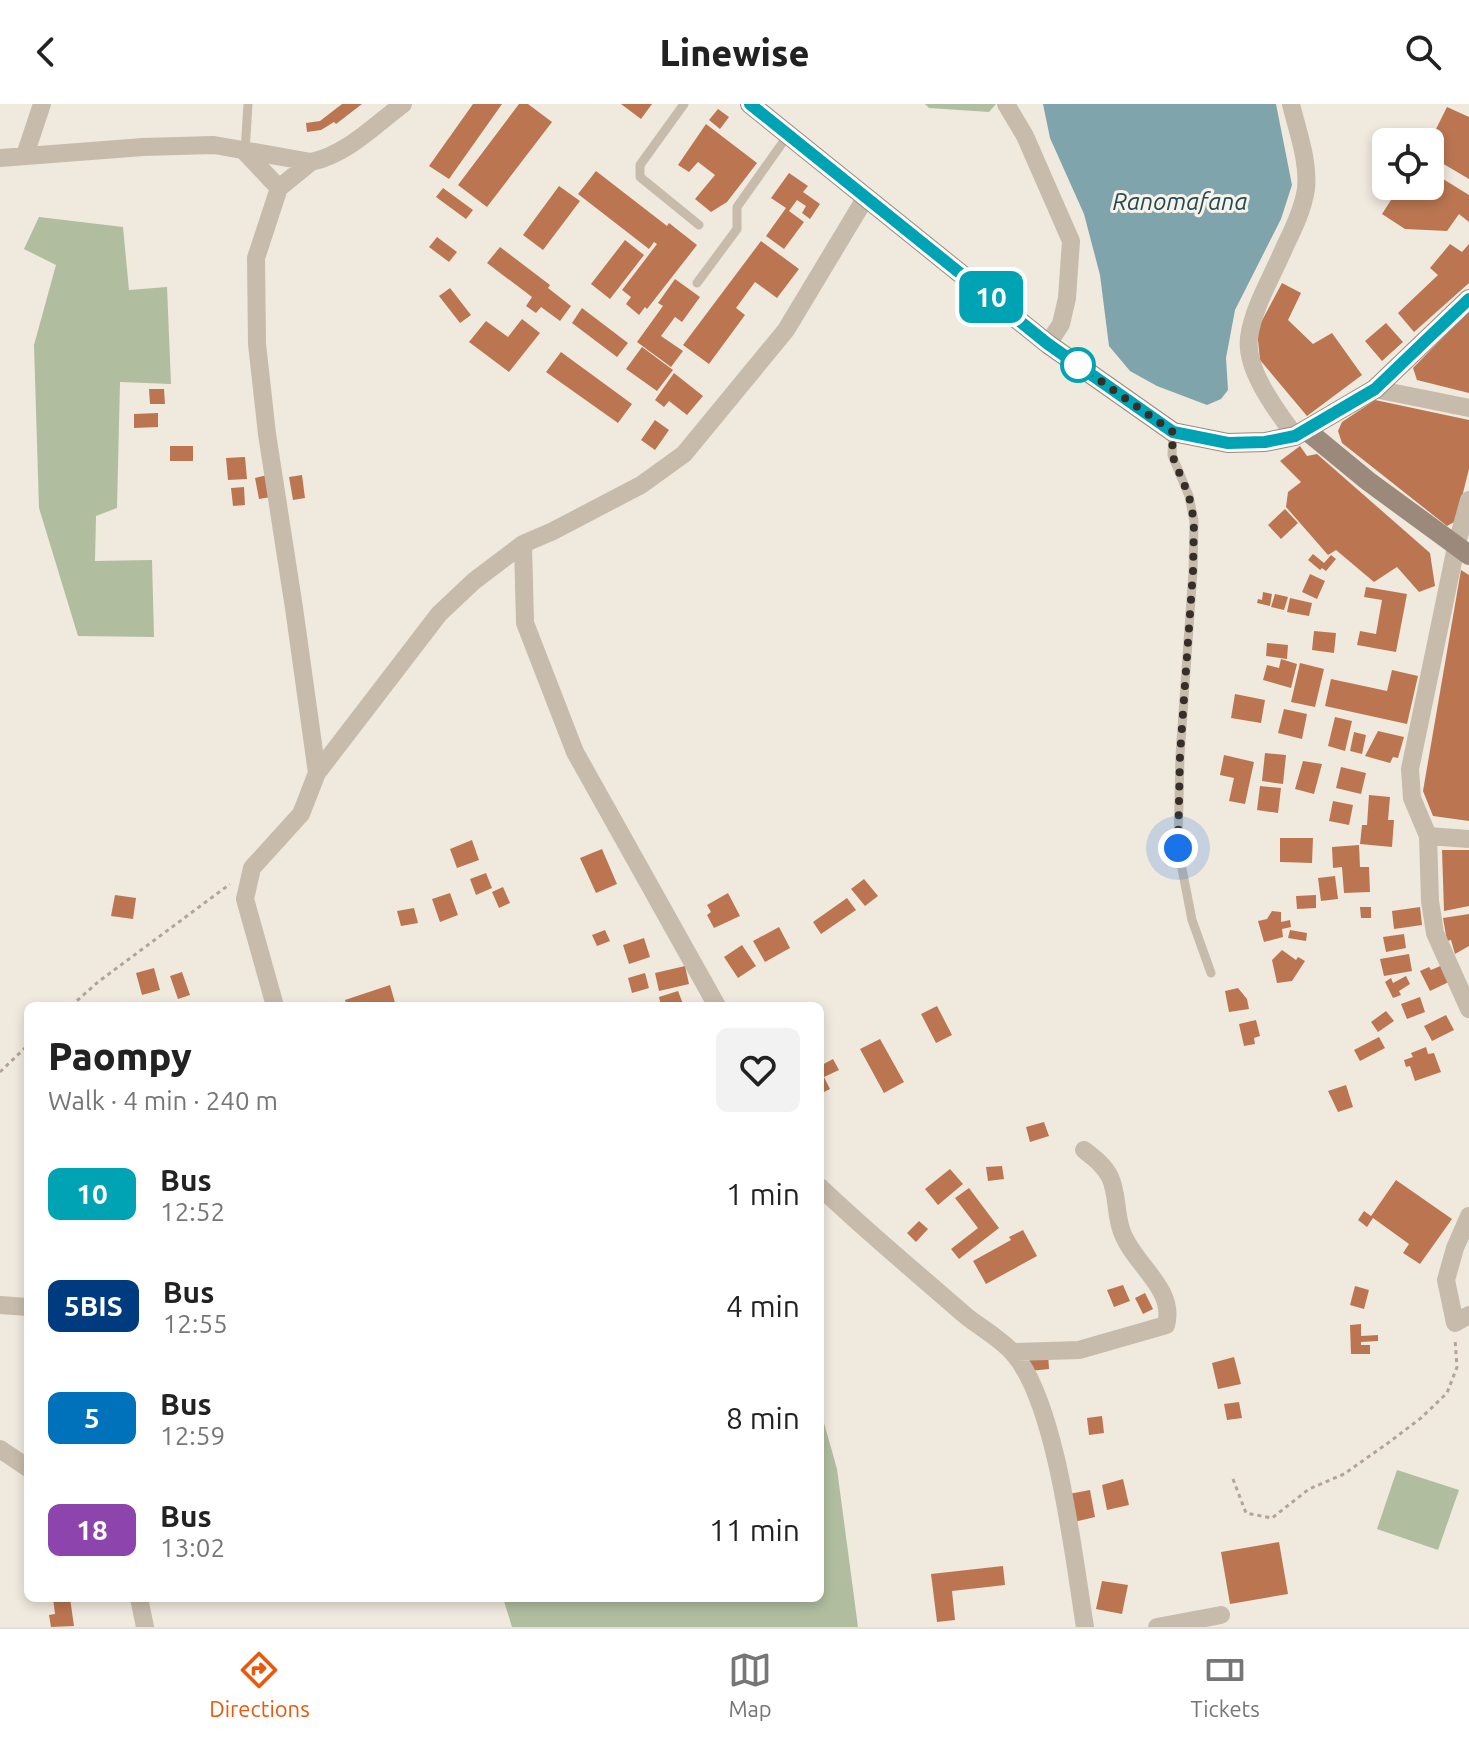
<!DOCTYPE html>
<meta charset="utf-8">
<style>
body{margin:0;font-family:Ubuntu,sans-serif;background:#f2f2f2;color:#222;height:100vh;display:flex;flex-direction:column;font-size:30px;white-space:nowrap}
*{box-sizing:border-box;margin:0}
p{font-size:26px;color:#767676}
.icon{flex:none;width:44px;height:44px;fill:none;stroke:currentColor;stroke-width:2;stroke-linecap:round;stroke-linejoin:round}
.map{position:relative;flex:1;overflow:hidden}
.panel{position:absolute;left:24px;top:898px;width:800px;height:600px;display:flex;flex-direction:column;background:#fff;border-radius:12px;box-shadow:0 4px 12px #0003}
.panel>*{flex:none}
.badge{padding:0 16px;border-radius:12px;font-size:28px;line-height:52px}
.buttons{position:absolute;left:1372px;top:24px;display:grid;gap:16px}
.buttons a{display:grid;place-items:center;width:72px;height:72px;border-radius:12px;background:#fff;box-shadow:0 4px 12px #0003;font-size:40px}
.you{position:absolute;width:40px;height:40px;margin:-20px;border:6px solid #fff;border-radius:50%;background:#1a73e8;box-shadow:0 0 0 12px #1a73e833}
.map>.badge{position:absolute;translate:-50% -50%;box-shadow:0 0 0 4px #fff}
.round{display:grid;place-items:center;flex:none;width:84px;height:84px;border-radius:12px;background:#f2f2f2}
.summary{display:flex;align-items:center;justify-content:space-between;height:136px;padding:0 24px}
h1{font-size:38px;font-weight:800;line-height:60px}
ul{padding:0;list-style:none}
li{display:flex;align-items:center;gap:24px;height:112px;padding:0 24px}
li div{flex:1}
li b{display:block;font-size:30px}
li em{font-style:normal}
li .badge{min-width:88px;font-weight:700;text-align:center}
header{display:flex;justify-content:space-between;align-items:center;height:104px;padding:0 24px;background:#fff;font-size:36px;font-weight:800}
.tabs{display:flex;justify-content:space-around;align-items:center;height:112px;border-top:2px solid #e0e0e0;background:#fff;font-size:22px;color:#767676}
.tabs a{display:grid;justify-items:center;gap:4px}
.tabs .on{color:#ea580c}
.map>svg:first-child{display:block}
.green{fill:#b0be9f}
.water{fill:#7fa4ab}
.building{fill:#bb7651}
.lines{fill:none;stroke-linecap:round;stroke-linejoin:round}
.path{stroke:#b3a595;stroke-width:3;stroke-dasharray:4 4;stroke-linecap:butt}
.lane{stroke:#c7bbab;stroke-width:9}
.street{stroke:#c7bbab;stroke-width:18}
.secondary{stroke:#9b8a7c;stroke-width:20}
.line-casing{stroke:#fff;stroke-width:18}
.line{stroke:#00a3b4;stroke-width:12}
.walk{stroke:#352e29;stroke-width:8;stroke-dasharray:0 14.4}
.stop-dot{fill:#fff;stroke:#00a3b4;stroke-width:4}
.labels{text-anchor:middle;stroke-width:6;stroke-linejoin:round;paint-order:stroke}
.water-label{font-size:24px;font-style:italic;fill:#224b53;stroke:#f8f3ea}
</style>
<header><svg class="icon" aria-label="back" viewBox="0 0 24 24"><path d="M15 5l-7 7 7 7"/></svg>Linewise<svg class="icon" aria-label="search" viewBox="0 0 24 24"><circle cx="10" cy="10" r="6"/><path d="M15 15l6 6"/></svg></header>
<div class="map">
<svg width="1469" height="1523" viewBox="0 0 1469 1523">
<rect width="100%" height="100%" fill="#f0e9de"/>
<!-- green -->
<path class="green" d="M925,0H996L989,8L929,4Z
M39,113L123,123L129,186L167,183L171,280L120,278L117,404L96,412L95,457L152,456L154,533L78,532L39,404L34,241L56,161L24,145Z
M820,1305L837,1365L858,1523H512L503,1494H820Z
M1397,1366L1459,1386L1438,1446L1377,1425Z"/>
<!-- water -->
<path class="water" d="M1043,0H1276L1292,81L1281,115L1235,206L1226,254L1228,286L1221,295L1207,301L1157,282L1130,267L1109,242L1100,171L1084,110L1050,34Z"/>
<!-- building -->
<path class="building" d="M342,0H362L336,20L334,18L321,26L307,28L306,19L320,17Z
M473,0H502L449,75L429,62Z
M519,0H528L552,18L487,103L458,81Z
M621,0H652L641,15Z
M1447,3L1469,13V75L1430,52V37Z
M718,5L729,13L720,25L709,16Z
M706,20L757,59L727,98L711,108L695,95L715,71L698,58L689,68L678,61Z
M596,67L667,122L669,119L697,141L647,205L645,203L639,211L626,200L631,193L622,186L657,140L654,138L649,145L578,90Z
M1430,67L1469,91V118L1459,110L1447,127L1405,125L1382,110L1400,82H1430Z
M789,69L808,82L803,88L820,100L810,115L802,109L806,102L797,96L789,107L804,118L784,145L766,132L786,104L771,94Z
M559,82L580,97L543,146L523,131Z
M443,84L473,106L466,115L436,93Z
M437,133L457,148L449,158L429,143Z
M625,136L644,151L610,195L591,180Z
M761,137L799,165L777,194L755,178L736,204L745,211L709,260L683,241Z
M1450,140L1462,148L1469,140V179L1414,228L1398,209L1438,171L1430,164Z
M500,143L550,181L548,184L571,202L560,217L541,203L536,209L526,202L532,193L487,159Z
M675,175L700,193L682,218L675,213L661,232L683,247L671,263L637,238L663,202L658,199Z
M1282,179L1301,189L1288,216L1313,240L1332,229L1362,271L1307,312L1260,256L1257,226Z
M450,184L471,211L460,219L439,192Z
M582,204L628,239L617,253L572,219Z
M1469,207V289L1417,276L1413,264Z
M522,215L540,229L509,268L469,238L486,217L508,233Z
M1386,219L1403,238L1382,257L1365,237Z
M642,243L673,266L657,287L626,265Z
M561,248L632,300L618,319L546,268Z
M674,269L703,292L687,311L669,297L664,303L655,296Z
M149,285H164L165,300H150Z
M1375,296L1469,316V365L1456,417L1447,422L1342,339L1338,327L1342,318Z
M158,309V323L134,324V310Z
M655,316L669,326L655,346L641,336Z
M170,342H193V357H170Z
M1300,342L1307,352L1317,350L1430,449L1435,482L1419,488L1397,463L1374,478L1336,446L1328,451L1286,403L1288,388L1301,378L1280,357Z
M245,353L247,375L228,376L226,354Z
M267,371L271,393L259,395L255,374Z
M302,371L305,394L293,396L289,373Z
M244,383L245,401L233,402L231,384Z
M1285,405L1298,419L1281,435L1268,421Z
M1313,450L1324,459L1331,451L1336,455L1326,467L1322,464L1320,466L1308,456Z
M1461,466L1469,471V717L1433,712L1423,687Z
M1310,470L1325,477L1317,495L1302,488Z
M1366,483L1407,490L1396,548L1357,541L1360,527L1376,530L1382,496L1364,493Z
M1263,488L1272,490L1270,502L1257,499L1258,495L1262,496Z
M1275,490L1288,493L1284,506L1271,503Z
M1290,494L1312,499L1309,512L1287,508Z
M1314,527L1336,529L1334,549L1312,546Z
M1267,539L1288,541L1287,555L1266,552Z
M1281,555L1297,560L1291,584L1263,576L1267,561L1279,564Z
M1300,559L1324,565L1315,603L1291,598Z
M1392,566L1418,572L1407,620L1325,602L1331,575L1387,587Z
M1235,590L1265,596L1261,619L1231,614Z
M1284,605L1307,610L1302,635L1278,629Z
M1335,613L1352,617L1345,647L1328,642Z
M1378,627L1404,633L1398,654L1393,653L1390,659L1365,652Z
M1354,628L1366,631L1362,650L1350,647Z
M1265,649L1286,651L1283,680L1262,677Z
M1224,651L1254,658L1245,700L1229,697L1234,674L1220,671Z
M1303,657L1322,660L1314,690L1295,685Z
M1341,663L1366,669L1361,690L1336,684Z
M1260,682L1281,684L1278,709L1257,706Z
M1369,691L1390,693L1388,716H1394L1392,743L1360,740L1362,721H1367Z
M1333,697L1353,701L1349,721L1329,717Z
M1280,734H1313L1312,759L1280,758Z
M472,736L479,756L457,764L450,745Z
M1359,741L1360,763H1369L1370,788L1344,789L1342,763L1333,764L1332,743Z
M602,745L617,780L596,789L580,754Z
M1442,746H1469V802L1444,807Z
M486,769L492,784L476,791L470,775Z
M1335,772L1338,795L1321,797L1318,774Z
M864,775L878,792L865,802L851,785Z
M503,783L510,799L499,804L492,788Z
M450,789L458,811L440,818L432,795Z
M728,789L740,812L714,824L707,811L711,808L707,801Z
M115,791L136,794L133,815L111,812Z
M1316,791V804L1297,805L1296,792Z
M847,794L856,806L821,830L813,818Z
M1360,803H1371V814H1361Z
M1420,803L1422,821L1394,825L1392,807Z
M414,804L418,819L401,822L397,807Z
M1272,807L1281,808V818L1290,816L1291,823L1282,825L1283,833L1264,838L1258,817L1267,815Z
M1469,810V842L1455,850L1451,836L1447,837L1443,814Z
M779,823L790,844L765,858L753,837Z
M605,826L610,837L597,842L592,831Z
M1290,826L1307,829L1306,837L1288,834Z
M1404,830L1406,844L1386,848L1383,833Z
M644,834L650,853L629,860L623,841Z
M742,841L756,862L738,874L724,853Z
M1282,846L1296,856L1298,853L1305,857L1292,877L1277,879L1272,856Z
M1409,850L1412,867L1384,872L1380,855Z
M1445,860L1453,876L1430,887L1420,867L1429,863L1431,866Z
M685,862L689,880L659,887L655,869Z
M154,864L160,886L142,891L136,869Z
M182,868L190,891L178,895L170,872Z
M645,869L649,884L632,889L628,874Z
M1406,872L1410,880L1399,887L1401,891L1393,894L1385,878L1391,874L1393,879Z
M390,881L396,902H347L345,896Z
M1238,884L1247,895L1249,905L1229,908L1225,887Z
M678,887L683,900L661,902L659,893Z
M1420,893L1425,908L1407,915L1401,900Z
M937,902L952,931L936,939L921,910Z
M1386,907L1394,917L1378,928L1371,918Z
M1446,911L1454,926L1432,937L1424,922Z
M1256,916L1260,932L1254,934L1255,940L1244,942L1239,920Z
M1379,933L1385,944L1360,957L1354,946Z
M880,935L904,978L884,989L860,945Z
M1426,943L1428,950L1434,949L1441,968L1415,977L1410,962L1406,963L1404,956L1413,953L1411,949Z
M833,955L839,966L824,973L830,985L820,990V962Z
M1346,981L1353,1003L1338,1008L1328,987Z
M1044,1018L1049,1032L1030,1038L1026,1023Z
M1002,1062L1004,1075L988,1077L986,1063Z
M950,1065L963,1080L938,1101L925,1085Z
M1396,1076L1452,1115L1420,1160L1403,1149L1409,1140L1373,1114L1367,1123L1358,1116L1364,1107L1371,1112Z
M969,1084L999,1124L959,1155L951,1145L978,1124L955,1094Z
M919,1117L928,1125L916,1138L907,1129Z
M1023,1126L1037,1152L986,1180L973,1157L1011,1136L1009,1133Z
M1123,1181L1130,1197L1114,1203L1107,1186Z
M1355,1182L1369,1186L1364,1205L1350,1201Z
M1145,1189L1153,1205L1143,1210L1135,1194Z
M1361,1220V1232L1378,1231V1237L1361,1238V1241H1370V1250H1351L1350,1221Z
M1048,1249L1049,1265L1030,1267L1029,1251Z
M1234,1253L1241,1280L1218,1285L1212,1259Z
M1239,1298L1242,1314L1227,1316L1224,1300Z
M1102,1312L1104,1329L1089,1331L1087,1314Z
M1123,1375L1129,1401L1107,1406L1102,1381Z
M1090,1386L1095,1413L1074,1418L1069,1390Z
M1279,1438L1288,1490L1230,1500L1221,1448Z
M1003,1462L1005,1481L952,1487L955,1516L937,1518L931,1470Z
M1102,1477L1128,1481L1122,1510L1096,1505Z
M53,1494H70L74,1522L51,1523L49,1511L55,1510Z"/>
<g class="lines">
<!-- path -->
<path class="path" d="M71,902L98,878L230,780
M0,968L28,941
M1233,1375L1246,1409L1272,1414L1309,1385L1344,1370L1388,1339L1421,1314L1447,1289L1457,1263L1455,1235"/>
<!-- lane -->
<path class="lane" d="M684,0L640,61V73L699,121
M245,48L248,0
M697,179L737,125V103L788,31
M1173,328L1172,351L1189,392L1194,417L1193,467L1180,651L1178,744L1192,816L1211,869"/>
<!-- street -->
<path class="street" d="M1006,0L1025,32L1071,137L1067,194L1061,220L1048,240
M1291,0C1297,26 1309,57 1306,85C1303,105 1294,124 1285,142C1273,171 1253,203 1249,234C1245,266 1277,307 1295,332
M245,48L279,84
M25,51L42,0
M0,54L143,43L214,41L311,58C346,51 375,21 403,0
M311,58L279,84L256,154L257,240L267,330L294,504L317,669
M1375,285L1469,304
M1469,396L1456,443L1410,665L1412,694L1428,732L1430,797L1435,829L1469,905
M523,440L525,519L575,648L717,902
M1428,732L1469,735
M275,902L245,795L252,764L301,710L317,669L439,510L474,477L523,440L553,427L641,381L684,350L786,226L866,93
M820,1083C867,1128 917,1169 966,1212C981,1224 1001,1235 1013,1249C1057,1298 1074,1456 1085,1523
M1469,1112L1455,1144L1446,1176L1455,1219L1469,1211
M0,1201L28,1203
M1013,1248L1079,1246L1166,1221C1176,1185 1134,1161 1122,1128C1115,1110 1118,1090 1110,1073C1104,1061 1093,1053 1084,1046
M0,1345L28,1364
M139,1494L145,1523
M1157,1523L1221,1511"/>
<!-- secondary -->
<path class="secondary" d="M750,0L1048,240L1173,328L1228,339L1265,338L1295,332L1375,285L1469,195
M1306,326L1368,377L1469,451"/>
</g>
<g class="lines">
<defs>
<path id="line" d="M750,0L1048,240L1173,328L1228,339L1265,338L1295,332L1375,285L1469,195"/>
</defs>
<!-- line casing -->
<use href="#line" class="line-casing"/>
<!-- line -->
<use href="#line" class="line"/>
<!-- walk -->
<path class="walk" d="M1078,261L1173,328L1172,351L1189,392L1194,417L1193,467L1180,651L1178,744"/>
</g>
<!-- markers -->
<circle class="stop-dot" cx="1078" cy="261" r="16"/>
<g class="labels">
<!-- water labels -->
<g class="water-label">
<text x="1180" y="106">Ranomafana</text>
</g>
</g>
</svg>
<div class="buttons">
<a><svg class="icon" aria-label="locate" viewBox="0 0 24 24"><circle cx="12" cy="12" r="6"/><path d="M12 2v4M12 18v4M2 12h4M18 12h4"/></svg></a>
</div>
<div class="you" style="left:1178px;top:744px"></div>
<b class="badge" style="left:991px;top:193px;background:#00a3b4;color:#fff">10</b>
<section class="panel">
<div class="summary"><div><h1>Paompy</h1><p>Walk · 4 min · 240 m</p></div><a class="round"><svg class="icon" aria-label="heart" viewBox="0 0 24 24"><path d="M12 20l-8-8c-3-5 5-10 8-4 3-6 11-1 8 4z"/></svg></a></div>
<ul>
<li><span class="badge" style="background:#00a3b4;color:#fff">10</span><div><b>Bus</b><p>12:52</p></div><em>1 min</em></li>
<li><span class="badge" style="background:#003b80;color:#fff">5BIS</span><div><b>Bus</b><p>12:55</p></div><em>4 min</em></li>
<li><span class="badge" style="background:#0072bc;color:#fff">5</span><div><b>Bus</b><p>12:59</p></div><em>8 min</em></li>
<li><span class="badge" style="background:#8e44ad;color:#fff">18</span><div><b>Bus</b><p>13:02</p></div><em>11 min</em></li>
</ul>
</section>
</div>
<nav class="tabs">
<a class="on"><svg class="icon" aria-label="directions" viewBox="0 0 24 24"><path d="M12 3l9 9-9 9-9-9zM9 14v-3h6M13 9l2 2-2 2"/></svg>Directions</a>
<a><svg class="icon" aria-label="map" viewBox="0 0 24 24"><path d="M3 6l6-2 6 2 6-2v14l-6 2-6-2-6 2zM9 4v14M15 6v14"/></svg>Map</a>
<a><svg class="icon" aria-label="tickets" viewBox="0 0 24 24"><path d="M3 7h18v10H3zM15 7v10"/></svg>Tickets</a>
</nav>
